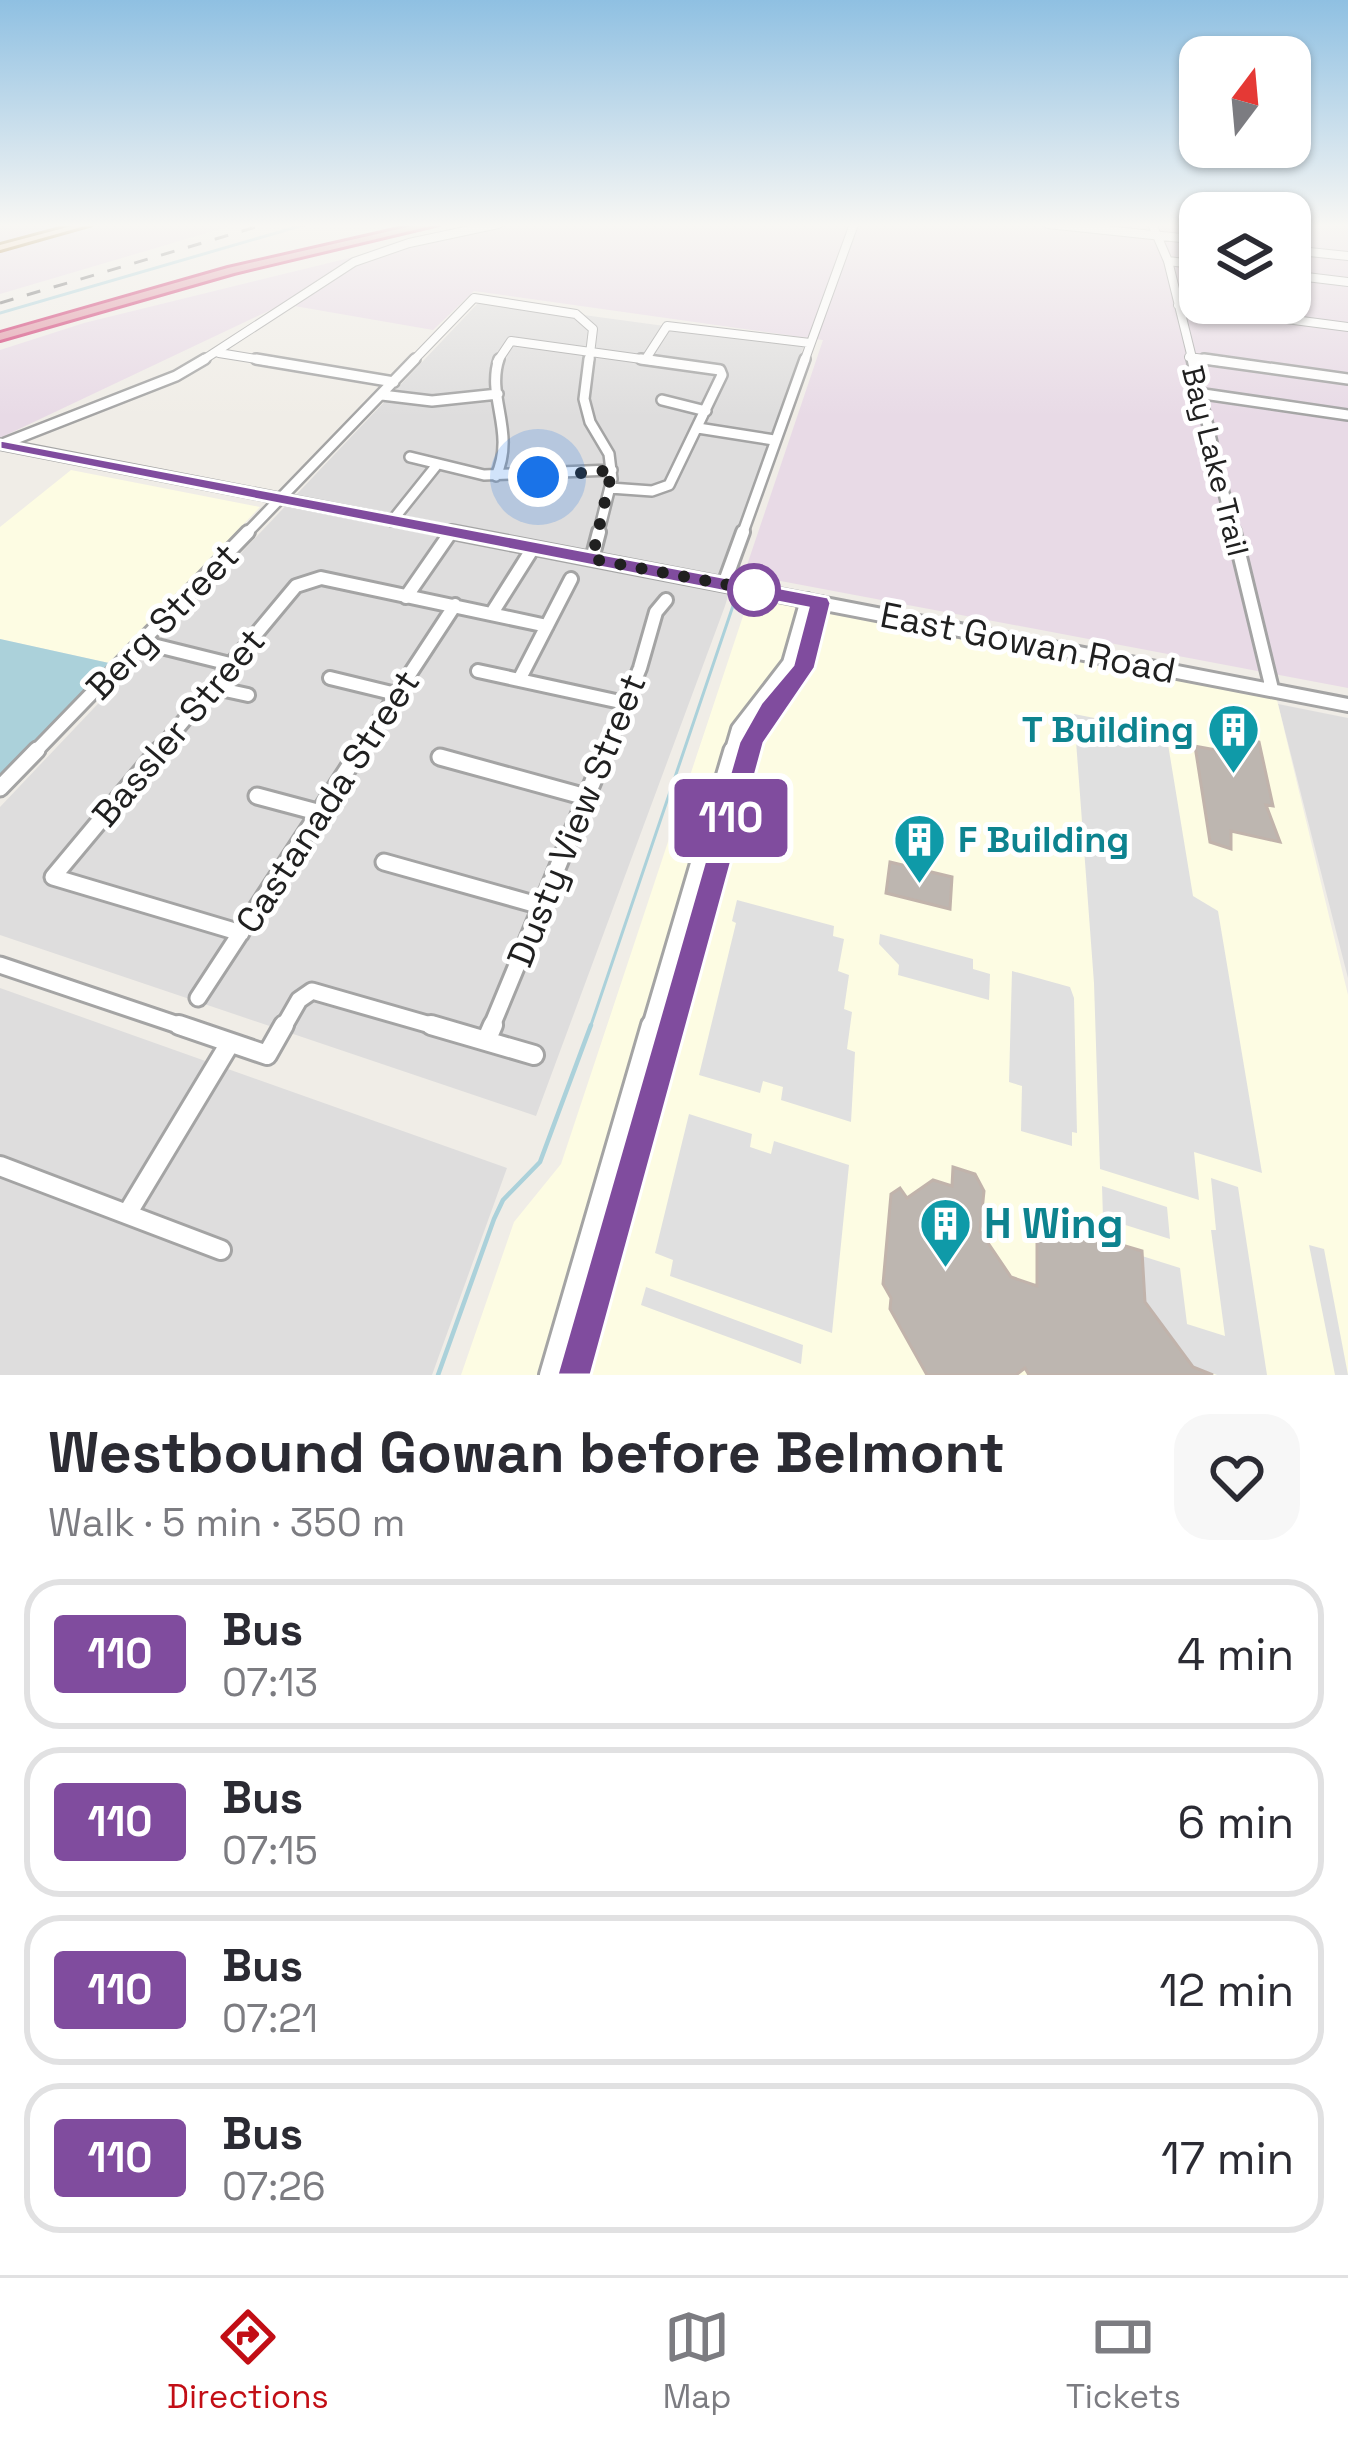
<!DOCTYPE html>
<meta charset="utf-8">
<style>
body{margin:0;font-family:"Space Grotesk",sans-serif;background:#f7f7f7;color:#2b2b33;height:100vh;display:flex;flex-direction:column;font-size:45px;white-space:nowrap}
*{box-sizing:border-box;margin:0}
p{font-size:39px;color:#7c7c81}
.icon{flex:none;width:66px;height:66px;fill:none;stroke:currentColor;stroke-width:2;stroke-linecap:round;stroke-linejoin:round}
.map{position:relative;height:1375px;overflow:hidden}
.drawer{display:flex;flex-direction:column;background:#fff;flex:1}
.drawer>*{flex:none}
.badge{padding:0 24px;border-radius:9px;font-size:42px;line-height:78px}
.needle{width:78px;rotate:16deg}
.controls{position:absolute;left:1179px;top:36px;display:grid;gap:24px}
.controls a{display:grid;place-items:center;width:132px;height:132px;border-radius:24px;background:#fff;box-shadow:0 3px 9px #0004;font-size:60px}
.you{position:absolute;width:60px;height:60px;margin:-30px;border:9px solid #fff;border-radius:50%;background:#1a73e8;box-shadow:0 0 0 18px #1a73e833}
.map>.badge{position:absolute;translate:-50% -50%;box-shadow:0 0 0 6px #fff}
.round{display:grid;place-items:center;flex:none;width:126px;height:126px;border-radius:36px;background:#f7f7f7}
.head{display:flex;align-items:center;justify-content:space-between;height:204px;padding:0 48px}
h1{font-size:57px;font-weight:800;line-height:90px}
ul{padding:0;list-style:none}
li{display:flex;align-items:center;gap:36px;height:150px;margin:0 24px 18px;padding:0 24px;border:6px solid #e1e1e2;border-radius:36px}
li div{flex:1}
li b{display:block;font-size:45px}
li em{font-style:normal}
li .badge{min-width:132px;font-weight:700;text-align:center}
.dock{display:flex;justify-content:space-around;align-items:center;height:168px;border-top:3px solid #e1e1e2;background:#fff;font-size:33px;color:#7c7c81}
.dock a{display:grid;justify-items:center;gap:6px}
.dock .on{color:#c20e15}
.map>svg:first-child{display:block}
.residential{fill:#dedddd}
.industrial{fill:#e8dae6}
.education{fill:#fdfce3}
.parking{fill:#e0e0e0}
.water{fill:#abd1da}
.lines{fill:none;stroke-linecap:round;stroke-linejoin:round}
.stream-far1{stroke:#abd1da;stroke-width:3}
.stream{stroke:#abd1da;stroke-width:4.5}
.building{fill:#bdb6b0;stroke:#c1b3ab;stroke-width:3}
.minor-far4-casing{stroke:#a4a4a4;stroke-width:10}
.minor-far3-casing{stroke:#a4a4a4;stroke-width:14}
.minor-far2-casing{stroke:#a4a4a4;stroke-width:18}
.minor-far1-casing{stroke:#a4a4a4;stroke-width:21}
.minor-casing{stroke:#a4a4a4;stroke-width:24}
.major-casing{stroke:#91600b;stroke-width:6}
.highway-casing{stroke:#cf336e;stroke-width:6}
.minor-far4{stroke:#fff;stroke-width:8}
.minor-far3{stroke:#fff;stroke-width:9}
.minor-far2{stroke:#fff;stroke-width:12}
.minor-far1{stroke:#fff;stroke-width:15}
.minor{stroke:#fff;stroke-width:18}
.major{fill:#f6d1a7;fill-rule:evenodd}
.highway{fill:#e195a6;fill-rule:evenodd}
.rail{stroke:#6e6e6e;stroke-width:3;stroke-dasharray:14 14;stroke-linecap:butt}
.line{fill:#804c9e;stroke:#fff;stroke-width:3}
.walk{stroke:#202020;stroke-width:12;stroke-dasharray:0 21.6}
.stop-dot{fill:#fff;stroke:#804c9e;stroke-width:6}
.labels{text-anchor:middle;stroke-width:10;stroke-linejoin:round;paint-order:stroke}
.far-street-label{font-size:30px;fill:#202020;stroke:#fff}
.street-label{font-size:36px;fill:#202020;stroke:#fff}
.culture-label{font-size:36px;font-weight:bold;fill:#0d838f;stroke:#fff;text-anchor:end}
.near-culture-label{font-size:42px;font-weight:bold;fill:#0d838f;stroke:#fff;text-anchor:start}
</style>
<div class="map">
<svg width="1348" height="1375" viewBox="0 0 1348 1375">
<rect width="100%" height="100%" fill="#f0ede7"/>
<!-- residential -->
<path class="residential" d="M480,301L804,345L725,606L536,1116L0,935V807Z
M1278,704L1348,718V978Z
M0,988L507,1168L432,1375H0Z"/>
<!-- industrial -->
<path class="industrial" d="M0,224H237L0,294Z
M488,224H1200V303H1290V224H1348V688L744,574L823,340L474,291L433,330L283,304L0,438V350L84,323Z"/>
<!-- education -->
<path class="education" d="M71,470L260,507L109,663L0,639V527Z
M749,598L1277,700L1348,995V1375H461L514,1222L561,1164Z"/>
<!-- parking -->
<path class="parking" d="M1074,714L1166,732L1193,896L1218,911L1262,1173L1194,1152L1199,1200L1100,1169L1094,983Z
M737,900L834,926L833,936L844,939L838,971L849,975L844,1009L852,1012L847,1049L855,1052L851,1122L781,1100L783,1087L763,1081L760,1093L699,1075L736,923L732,921Z
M880,934L973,959V969L990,974L989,1000L898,975L899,965L879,944Z
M1012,971L1070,987L1074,998L1077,1133L1072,1132V1146L1021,1131L1022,1086L1009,1082Z
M689,1114L752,1134L750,1147L771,1154L774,1141L849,1165L832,1333L670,1276L673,1260L655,1253Z
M1211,1178L1238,1187L1267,1375H1217L1193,1367L1145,1302L1142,1256L1180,1268L1187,1324L1225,1336L1211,1230H1216Z
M1102,1186L1167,1207L1170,1239L1103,1218Z
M1309,1245L1324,1249L1348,1375H1335Z
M646,1287L803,1345L801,1364L641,1305Z"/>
<!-- water -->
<path class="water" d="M0,639L109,663L0,778Z"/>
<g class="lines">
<!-- stream-far1 -->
<path class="stream-far1" d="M0,313L307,224
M590,1028L736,597"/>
<!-- stream -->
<path class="stream" d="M438,1375L494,1219L503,1200L540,1162L591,1025"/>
</g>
<!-- building -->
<path class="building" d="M1213,733L1259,742L1273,806L1266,805L1280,842L1231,831V849L1210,842L1195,746L1216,750Z
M890,862L952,877L950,909L886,893Z
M953,1167L975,1174L984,1191L980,1231L1011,1277L1037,1286V1220L1142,1251L1145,1302L1193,1367L1213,1375H1029L1025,1368L1016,1375H927L890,1309L891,1298L883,1284L891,1194L900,1188L907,1198L933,1180L952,1186Z"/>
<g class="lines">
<defs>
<path id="minor-far4" d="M1048,224L1200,240
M1152,224L1168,261L1193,362
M1290,250L1348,256
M1168,261L1200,265
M1290,275L1348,282
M1178,305L1348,327
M219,353L274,362
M647,357L667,326L810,343
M1189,357L1226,362
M200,362L354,262L409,243L498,224
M412,362L474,298L576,314L593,329L589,362
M497,362L511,341L663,362
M804,362L854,224"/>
<path id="minor-far3" d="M256,359L394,382
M589,359L584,399L590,422L609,454L612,479L598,535
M1192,359L1234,535
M1204,359L1348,379
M1197,393L1348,415
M382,395L432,401L498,394
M662,400L706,411
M698,428L774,440
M5,443L176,376L205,359
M0,444L468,535
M410,457L484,475L612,470
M496,476C516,432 486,397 499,359
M610,488L652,491L669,485L722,375L720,370L641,359
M392,521L436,466
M245,535L415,359
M742,535L805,359"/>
<path id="minor-far2" d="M452,532L1348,705
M1234,532L1272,689
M592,559L599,532
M724,584L743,532
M406,597L451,532
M492,613L533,548
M141,642L230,664
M478,671L625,703
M330,678L396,694
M519,680L571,579
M211,687L248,695
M34,753L248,532
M157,753L296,586L321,578L547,626
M358,753L455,605
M605,753L640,668L656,612L666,600
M731,753L738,729L789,663L807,600
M749,753L765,715L800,675L821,603"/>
<path id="minor-far1" d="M159,750L53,877L241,933
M440,757L586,797
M0,788L37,750
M257,796L317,812
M384,862L541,906
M0,965L187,1028
M198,998L360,750
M283,1028L299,1000L312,991L441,1028
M491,1028L606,750
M650,1028L732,750
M673,1028L750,750"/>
<path id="minor" d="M179,1025L267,1055L284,1025
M431,1025L534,1055
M486,1041L493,1025
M0,1166L221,1250
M127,1214L230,1043
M549,1375L651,1025
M577,1375L674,1025"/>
<path id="major" d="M79,224H92L0,250V245Z"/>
<path id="highway" d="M421,224H439L234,273L0,340V333L228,268Z"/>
</defs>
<!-- minor-far4 casing -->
<use href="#minor-far4" class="minor-far4-casing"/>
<!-- minor-far3 casing -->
<use href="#minor-far3" class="minor-far3-casing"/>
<!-- minor-far2 casing -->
<use href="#minor-far2" class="minor-far2-casing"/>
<!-- minor-far1 casing -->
<use href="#minor-far1" class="minor-far1-casing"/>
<!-- minor casing -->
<use href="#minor" class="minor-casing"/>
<!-- major casing -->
<use href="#major" class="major-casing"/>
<!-- highway casing -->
<use href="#highway" class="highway-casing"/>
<!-- minor-far4 -->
<use href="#minor-far4" class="minor-far4"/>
<!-- minor-far3 -->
<use href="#minor-far3" class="minor-far3"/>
<!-- minor-far2 -->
<use href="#minor-far2" class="minor-far2"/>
<!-- minor-far1 -->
<use href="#minor-far1" class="minor-far1"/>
<!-- minor -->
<use href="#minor" class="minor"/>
<!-- major -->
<use href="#major" class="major"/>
<!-- highway -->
<use href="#highway" class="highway"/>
<!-- rail -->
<path class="rail" d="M0,303L266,224"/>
</g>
<!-- sky -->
<linearGradient id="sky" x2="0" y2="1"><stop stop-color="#8fc0e2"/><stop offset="0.54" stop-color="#f8f7f4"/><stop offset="1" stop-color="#f8f7f4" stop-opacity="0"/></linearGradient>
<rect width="1348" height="417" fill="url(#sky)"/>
<!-- line -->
<path class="line" d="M0,440L828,597L831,603L815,668L764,743L591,1375H557L739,742L761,703L793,665L808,608L0,449Z"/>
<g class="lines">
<!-- walk -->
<path class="walk" d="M538,477L612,470L592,559L766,592L754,590"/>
</g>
<!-- icons -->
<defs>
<symbol id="building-pin" viewBox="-11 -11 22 30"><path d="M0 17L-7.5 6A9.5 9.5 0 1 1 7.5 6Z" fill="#0f9aa8" stroke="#fff"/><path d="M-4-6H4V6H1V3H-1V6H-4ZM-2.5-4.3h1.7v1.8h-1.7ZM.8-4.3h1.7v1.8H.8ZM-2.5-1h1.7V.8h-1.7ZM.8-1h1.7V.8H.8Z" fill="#fff"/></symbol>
</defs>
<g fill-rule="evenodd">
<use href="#building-pin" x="1204" y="700" width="59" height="81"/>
<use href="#building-pin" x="890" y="810" width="59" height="81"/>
<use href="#building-pin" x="916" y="1194" width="59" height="81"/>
</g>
<!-- markers -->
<circle class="stop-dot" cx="754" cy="590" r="24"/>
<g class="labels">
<!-- far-street labels -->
<g class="far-street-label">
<text transform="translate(1215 461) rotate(76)" y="10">Bay Lake Trail</text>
</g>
<!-- street labels -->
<g class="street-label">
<text transform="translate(162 621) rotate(-46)" y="13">Berg Street</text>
<text transform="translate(1028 642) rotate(11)" y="13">East Gowan Road</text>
<text transform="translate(178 727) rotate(-50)" y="13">Bassler Street</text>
<text transform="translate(327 801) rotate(-57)" y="13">Castanada Street</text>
<text transform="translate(576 820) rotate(-68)" y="13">Dusty View Street</text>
</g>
<!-- culture labels -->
<g class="culture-label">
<text x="1194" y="742">T Building</text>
<text x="958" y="852" text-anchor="start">F Building</text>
</g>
<!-- near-culture labels -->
<g class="near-culture-label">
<text x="984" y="1238">H Wing</text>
</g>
</g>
</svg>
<div class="controls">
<a><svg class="needle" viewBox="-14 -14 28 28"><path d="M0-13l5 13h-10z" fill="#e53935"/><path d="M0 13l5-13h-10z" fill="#7c7c81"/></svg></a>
<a><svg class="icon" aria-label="layers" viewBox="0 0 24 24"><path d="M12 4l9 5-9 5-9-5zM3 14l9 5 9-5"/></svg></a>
</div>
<div class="you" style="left:538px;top:477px"></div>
<b class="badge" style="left:731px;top:818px;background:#804c9e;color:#fff">110</b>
</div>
<section class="drawer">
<div class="head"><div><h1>Westbound Gowan before Belmont</h1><p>Walk · 5 min · 350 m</p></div><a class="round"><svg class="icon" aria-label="heart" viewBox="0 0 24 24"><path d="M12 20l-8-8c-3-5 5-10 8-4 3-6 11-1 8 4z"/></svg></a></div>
<ul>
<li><span class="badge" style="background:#804c9e;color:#fff">110</span><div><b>Bus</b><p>07:13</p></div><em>4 min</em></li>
<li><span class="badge" style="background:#804c9e;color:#fff">110</span><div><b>Bus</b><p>07:15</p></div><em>6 min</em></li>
<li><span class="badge" style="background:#804c9e;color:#fff">110</span><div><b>Bus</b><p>07:21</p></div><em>12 min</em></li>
<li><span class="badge" style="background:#804c9e;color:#fff">110</span><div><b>Bus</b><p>07:26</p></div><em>17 min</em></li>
</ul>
</section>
<nav class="dock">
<a class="on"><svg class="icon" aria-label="directions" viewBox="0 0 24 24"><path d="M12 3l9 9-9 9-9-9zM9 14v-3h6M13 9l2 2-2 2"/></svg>Directions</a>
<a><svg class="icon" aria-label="map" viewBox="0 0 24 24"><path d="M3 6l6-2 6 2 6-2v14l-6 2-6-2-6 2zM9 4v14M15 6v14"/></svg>Map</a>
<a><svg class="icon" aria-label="tickets" viewBox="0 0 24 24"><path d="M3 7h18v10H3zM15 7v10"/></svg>Tickets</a>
</nav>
